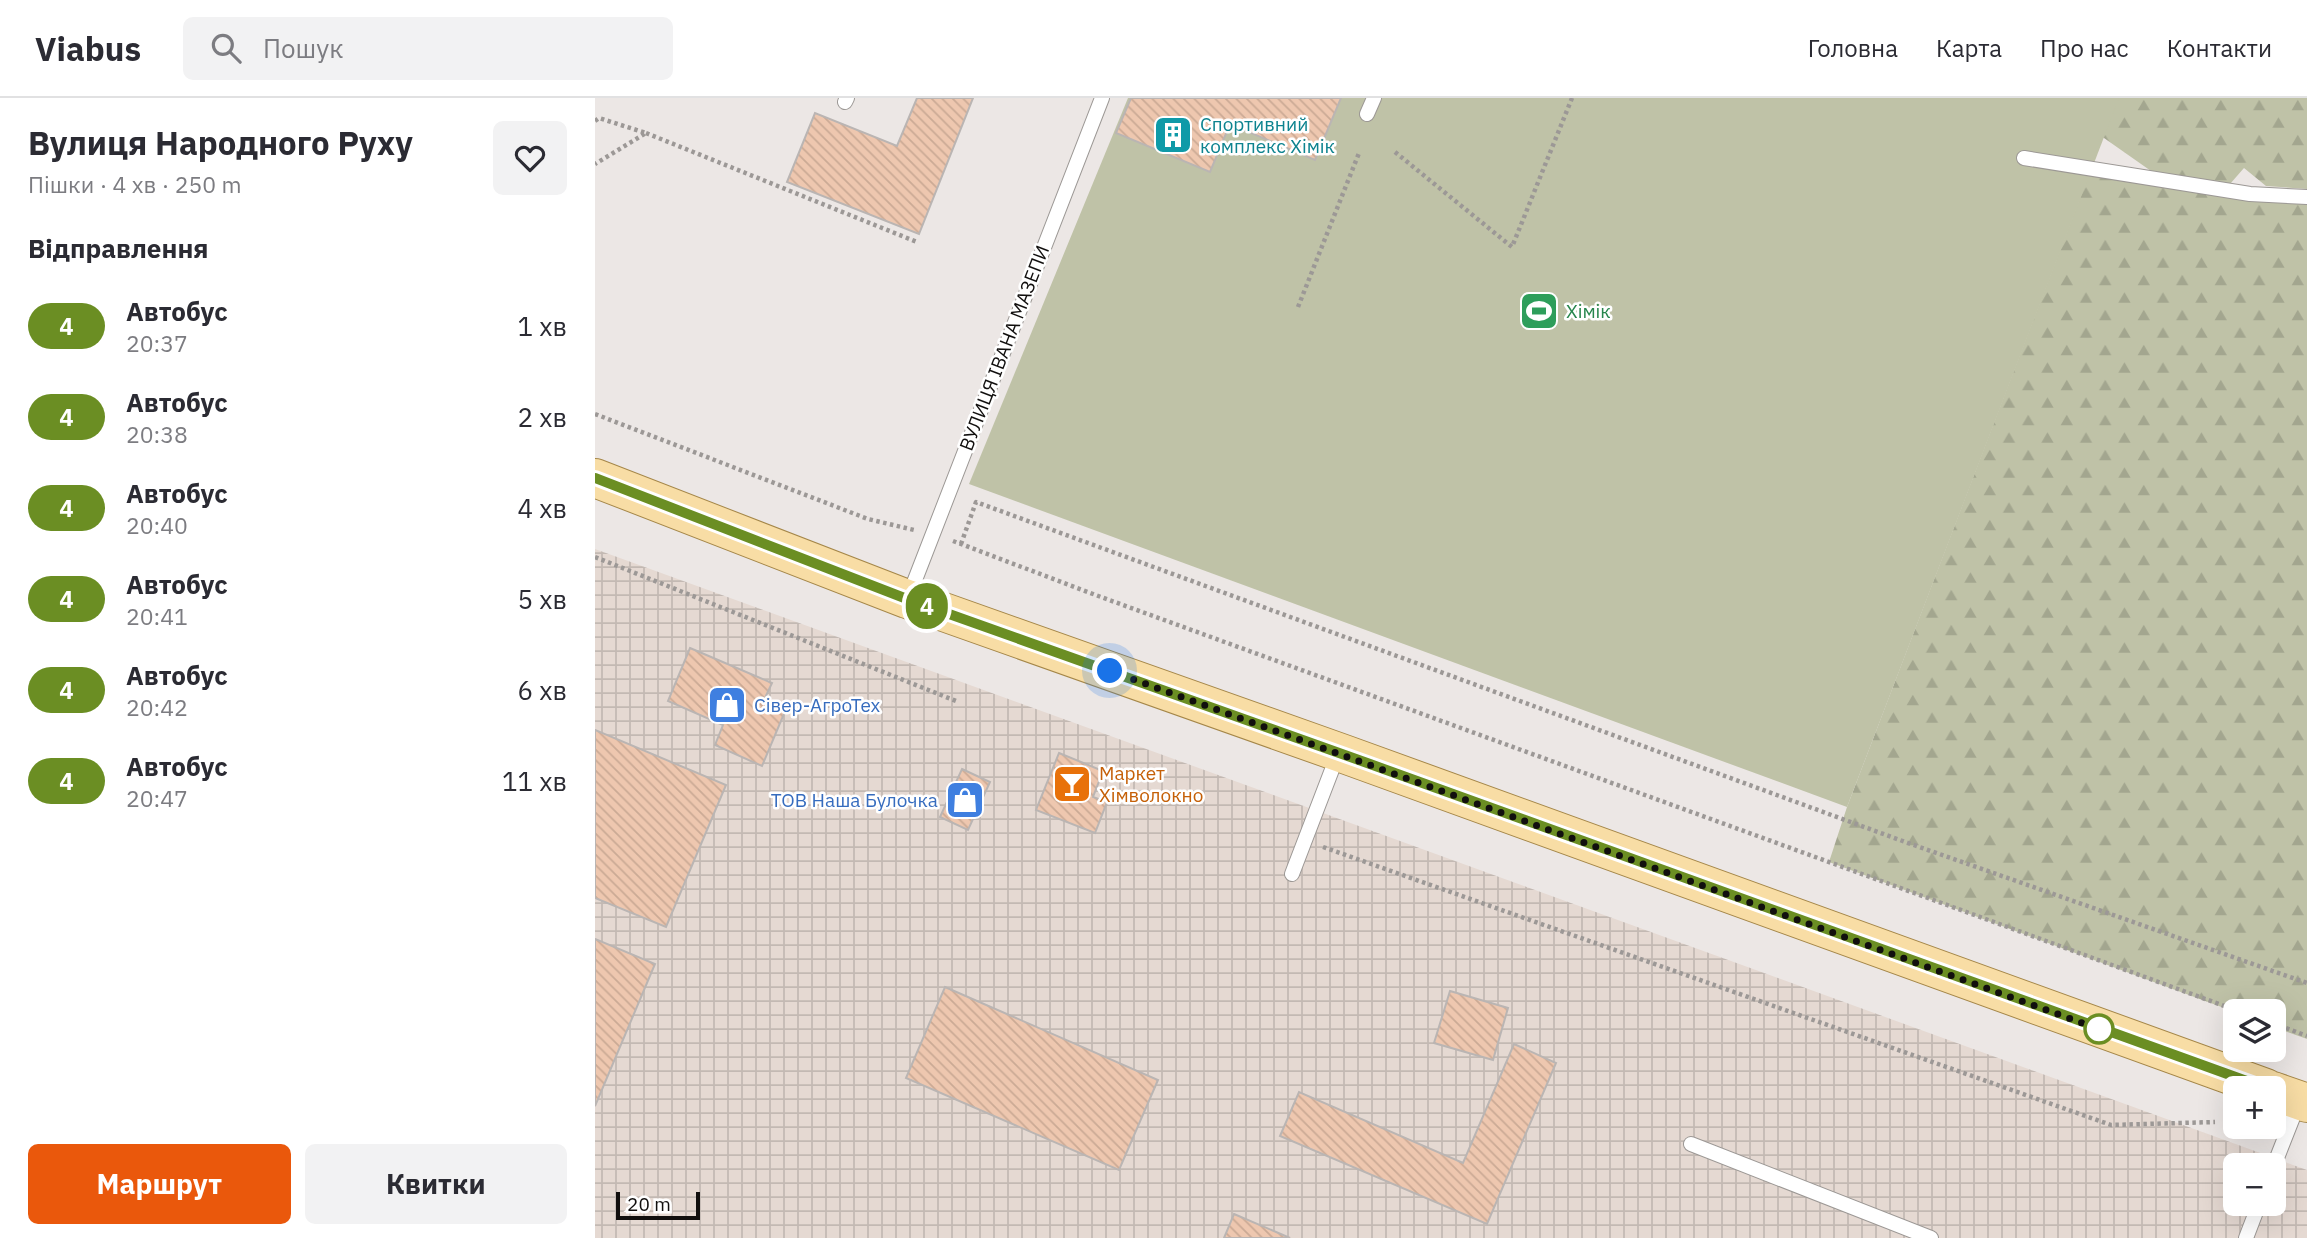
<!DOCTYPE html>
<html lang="uk">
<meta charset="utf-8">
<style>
body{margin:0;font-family:"IBM Plex Sans",sans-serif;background:#f2f2f3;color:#2b2b33;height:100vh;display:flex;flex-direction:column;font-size:26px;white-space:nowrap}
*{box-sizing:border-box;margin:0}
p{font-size:23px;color:#7c7c81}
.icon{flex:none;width:38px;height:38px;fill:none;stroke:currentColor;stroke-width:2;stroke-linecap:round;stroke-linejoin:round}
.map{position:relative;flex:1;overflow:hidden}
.details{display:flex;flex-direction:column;background:#fff;width:595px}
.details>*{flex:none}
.badge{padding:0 14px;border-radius:23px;font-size:24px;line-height:46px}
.tools{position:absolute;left:1628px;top:901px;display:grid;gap:14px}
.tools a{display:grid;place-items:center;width:63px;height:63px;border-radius:10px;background:#fff;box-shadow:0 7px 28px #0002;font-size:35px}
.scale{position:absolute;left:21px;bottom:18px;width:84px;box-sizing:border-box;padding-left:7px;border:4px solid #110f0e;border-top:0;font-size:19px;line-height:24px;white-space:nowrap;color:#110f0e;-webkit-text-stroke:5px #fff;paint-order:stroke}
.you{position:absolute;width:35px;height:35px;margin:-18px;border:5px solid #fff;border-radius:50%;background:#1a73e8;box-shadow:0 0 0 10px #1a73e833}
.map>.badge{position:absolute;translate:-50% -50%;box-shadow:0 0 0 4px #fff}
h2{padding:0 28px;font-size:26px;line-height:63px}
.round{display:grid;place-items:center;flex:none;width:74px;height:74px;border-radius:10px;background:#f2f2f3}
.head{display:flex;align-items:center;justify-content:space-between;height:119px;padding:0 28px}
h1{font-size:33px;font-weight:700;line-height:52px}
.cta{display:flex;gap:14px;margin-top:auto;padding:14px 28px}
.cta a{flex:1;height:80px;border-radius:10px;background:#ea580c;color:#fff;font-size:28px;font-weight:700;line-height:80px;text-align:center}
.cta a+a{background:#f2f2f3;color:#2b2b33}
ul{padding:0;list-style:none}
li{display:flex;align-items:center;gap:21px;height:91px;padding:0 28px}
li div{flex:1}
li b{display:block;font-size:26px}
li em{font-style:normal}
li .badge{min-width:77px;font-weight:700;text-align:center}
header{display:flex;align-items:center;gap:42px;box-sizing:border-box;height:98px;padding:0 35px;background:#fff;border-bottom:2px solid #e1e1e2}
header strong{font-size:33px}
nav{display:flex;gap:38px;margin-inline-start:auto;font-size:24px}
.search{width:490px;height:63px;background:#f2f2f3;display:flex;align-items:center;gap:18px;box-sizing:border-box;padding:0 24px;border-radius:10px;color:#7c7c81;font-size:26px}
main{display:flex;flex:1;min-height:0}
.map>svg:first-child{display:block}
.industrial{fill:url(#industrial-grid);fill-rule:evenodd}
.forest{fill:url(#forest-firs)}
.pitch{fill:#bfc2a7}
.building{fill:url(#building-back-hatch);stroke:#bab5b3;stroke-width:2}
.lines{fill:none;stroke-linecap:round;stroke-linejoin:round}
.service-casing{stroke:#9c9895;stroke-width:16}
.primary-casing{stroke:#a58749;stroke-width:40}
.path{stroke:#9c9896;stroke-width:4.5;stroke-dasharray:3.5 3.5;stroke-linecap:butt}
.service{stroke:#fff;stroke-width:14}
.primary{stroke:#f8dda5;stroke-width:38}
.line-casing{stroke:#fff;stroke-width:16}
.line{stroke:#6b8e23;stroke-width:10}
.walk{stroke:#110f0e;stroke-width:7;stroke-dasharray:0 12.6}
.stop-dot{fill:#fff;stroke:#6b8e23;stroke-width:3.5}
.labels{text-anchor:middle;stroke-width:5;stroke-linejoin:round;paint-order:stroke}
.culture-label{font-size:19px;fill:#0d838f;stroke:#fff;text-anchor:start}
.leisure-label{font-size:19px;fill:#27864d;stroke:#fff;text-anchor:start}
.street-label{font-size:19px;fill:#110f0e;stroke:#fff}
.shop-label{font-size:19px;fill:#366cbe;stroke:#fff;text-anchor:start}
.food-label{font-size:19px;fill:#c56008;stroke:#fff;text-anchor:start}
</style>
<header>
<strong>Viabus</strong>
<div class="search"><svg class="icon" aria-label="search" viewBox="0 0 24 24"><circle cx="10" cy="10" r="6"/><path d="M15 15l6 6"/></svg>Пошук</div>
<nav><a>Головна</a><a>Карта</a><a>Про нас</a><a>Контакти</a></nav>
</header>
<main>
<section class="details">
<div class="head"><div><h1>Вулиця Народного Руху</h1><p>Пішки · 4 хв · 250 m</p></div><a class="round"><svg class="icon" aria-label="heart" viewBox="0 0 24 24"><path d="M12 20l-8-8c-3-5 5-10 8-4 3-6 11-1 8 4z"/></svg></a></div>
<h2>Відправлення</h2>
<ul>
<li><span class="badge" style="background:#6b8e23;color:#fff">4</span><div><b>Автобус</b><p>20:37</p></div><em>1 хв</em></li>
<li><span class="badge" style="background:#6b8e23;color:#fff">4</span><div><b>Автобус</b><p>20:38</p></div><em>2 хв</em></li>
<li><span class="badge" style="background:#6b8e23;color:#fff">4</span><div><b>Автобус</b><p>20:40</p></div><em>4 хв</em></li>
<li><span class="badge" style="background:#6b8e23;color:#fff">4</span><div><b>Автобус</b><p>20:41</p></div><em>5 хв</em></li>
<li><span class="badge" style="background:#6b8e23;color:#fff">4</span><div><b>Автобус</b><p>20:42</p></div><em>6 хв</em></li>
<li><span class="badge" style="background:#6b8e23;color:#fff">4</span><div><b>Автобус</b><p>20:47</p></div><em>11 хв</em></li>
</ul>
<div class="cta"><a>Маршрут</a><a>Квитки</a></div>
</section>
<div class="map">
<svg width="1712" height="1140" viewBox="0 0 1712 1140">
<defs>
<pattern id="industrial-grid" width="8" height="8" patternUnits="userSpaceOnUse" patternTransform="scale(1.75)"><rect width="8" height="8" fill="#e5d9d2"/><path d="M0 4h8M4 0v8" fill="none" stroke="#c3b9b3"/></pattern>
<pattern id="forest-firs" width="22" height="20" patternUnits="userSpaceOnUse" patternTransform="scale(1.75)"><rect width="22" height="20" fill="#bfc2a7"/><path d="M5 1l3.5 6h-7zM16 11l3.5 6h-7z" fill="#a3a68f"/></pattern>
<pattern id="building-back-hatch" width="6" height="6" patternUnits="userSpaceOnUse" patternTransform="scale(1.75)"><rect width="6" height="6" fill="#eec7af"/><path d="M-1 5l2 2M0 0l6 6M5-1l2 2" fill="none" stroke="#cbaa95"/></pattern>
</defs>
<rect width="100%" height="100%" fill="#ece7e5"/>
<!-- industrial -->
<path class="industrial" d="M0,451L1712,1072V1140H0ZM1640,1068H1678V1106H1640Z"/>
<!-- forest -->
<path class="forest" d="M1431,0H1712V91L1671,88L1649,70L1635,86L1556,73L1509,40Z
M1496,71L1712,99V941L1678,929V914H1640L1234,764L1252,709Z"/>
<!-- pitch -->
<path class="pitch" d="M533,0H1524L1252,709L374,386Z"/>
<!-- building -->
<path class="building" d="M322,0H378L324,136L192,84L220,15L302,48Z
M536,0H746L720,62L635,26L615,74L521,35Z
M95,550L177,585L169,602L191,611L167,668L120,647L128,627L73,603Z
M0,632L131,687L71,829L0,800Z
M464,655L508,673L498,699L512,704L500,735L441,712Z
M367,671L395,684L373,732L345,719Z
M0,841L60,866L0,1008Z
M350,889L563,982L524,1072L311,980Z
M855,893L913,910L898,962L839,945Z
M919,946L961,965L892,1126L685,1038L704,994L868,1065Z
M639,1116L695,1140H629Z"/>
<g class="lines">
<defs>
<path id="service" d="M250,4L252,0
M772,16L779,0
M1429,60L1655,96L1712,99
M313,500L507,0
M697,776L743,656
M1096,1046L1336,1140
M1678,1070L1704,1004
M1651,1140L1664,1106"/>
<path id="primary" d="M0,380L312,501L749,656L1671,990
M1678,993L1712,1005"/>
</defs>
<!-- service casing -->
<use href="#service" class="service-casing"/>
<!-- primary casing -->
<use href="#primary" class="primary-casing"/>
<!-- path -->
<path class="path" d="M0,23L4,20L51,35L0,66
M51,35L322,144
M800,54L917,149L977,0
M703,209L764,55
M0,316L273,421L319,432
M358,443L506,499L1646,914
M366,446L381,404L1313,745L1712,885
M0,459L361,603
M728,749L1516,1027L1620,1024
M1678,925L1712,938"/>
<!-- service -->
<use href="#service" class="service"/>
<!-- primary -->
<use href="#primary" class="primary"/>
</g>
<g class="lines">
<defs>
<path id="line" d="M0,380L312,501L775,666L1671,990"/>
</defs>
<!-- line casing -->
<use href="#line" class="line-casing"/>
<!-- line -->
<use href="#line" class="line"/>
<!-- walk -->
<path class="walk" d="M515,573L1504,931"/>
</g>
<!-- icons -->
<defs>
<symbol id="building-square" viewBox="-11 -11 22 22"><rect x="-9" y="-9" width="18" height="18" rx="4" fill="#0f9aa8" stroke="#fff"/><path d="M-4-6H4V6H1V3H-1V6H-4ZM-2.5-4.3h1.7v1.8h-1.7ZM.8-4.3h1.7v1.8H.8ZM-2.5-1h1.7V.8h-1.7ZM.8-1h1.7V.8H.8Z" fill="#fff"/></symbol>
<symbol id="stadium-square" viewBox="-11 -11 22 22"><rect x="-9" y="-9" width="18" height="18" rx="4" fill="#2e9e5b" stroke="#fff"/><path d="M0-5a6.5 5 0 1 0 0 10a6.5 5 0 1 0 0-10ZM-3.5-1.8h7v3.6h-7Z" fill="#fff"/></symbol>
<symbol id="shop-square" viewBox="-11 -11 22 22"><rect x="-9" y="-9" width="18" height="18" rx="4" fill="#3f7fe0" stroke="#fff"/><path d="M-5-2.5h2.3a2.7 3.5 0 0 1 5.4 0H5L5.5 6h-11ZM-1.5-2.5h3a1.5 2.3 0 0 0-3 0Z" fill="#fff"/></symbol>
<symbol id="bar-square" viewBox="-11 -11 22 22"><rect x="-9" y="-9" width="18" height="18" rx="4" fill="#e8710a" stroke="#fff"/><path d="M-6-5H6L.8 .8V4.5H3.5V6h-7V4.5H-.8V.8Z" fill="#fff"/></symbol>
</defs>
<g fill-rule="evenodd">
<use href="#building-square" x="556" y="15" width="44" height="44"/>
<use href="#stadium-square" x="922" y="191" width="44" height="44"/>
<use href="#shop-square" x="110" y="585" width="44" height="44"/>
<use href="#bar-square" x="455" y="664" width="44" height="44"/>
<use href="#shop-square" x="348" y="680" width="44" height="44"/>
</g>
<!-- markers -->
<circle class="stop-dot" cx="1504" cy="931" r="14"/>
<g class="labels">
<!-- culture labels -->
<g class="culture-label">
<text x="605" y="33">Спортивний<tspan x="605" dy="22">комплекс Хімік</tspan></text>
</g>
<!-- leisure labels -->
<g class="leisure-label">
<text x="971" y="220">Хімік</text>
</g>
<!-- street labels -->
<g class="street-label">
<text transform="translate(409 250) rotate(-69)" y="7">ВУЛИЦЯ ІВАНА МАЗЕПИ</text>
</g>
<!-- shop labels -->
<g class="shop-label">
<text x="159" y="614">Сівер-АгроТех</text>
<text x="343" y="709" text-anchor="end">ТОВ Наша Булочка</text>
</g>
<!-- food labels -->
<g class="food-label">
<text x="504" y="682">Маркет<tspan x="504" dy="22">Хімволокно</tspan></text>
</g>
</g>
</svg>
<div class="tools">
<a><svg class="icon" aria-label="layers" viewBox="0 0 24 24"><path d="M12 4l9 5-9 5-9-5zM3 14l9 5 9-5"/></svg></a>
<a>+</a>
<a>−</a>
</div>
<div class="scale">20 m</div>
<div class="you" style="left:515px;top:573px"></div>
<b class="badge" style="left:332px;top:508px;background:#6b8e23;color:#fff">4</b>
</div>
</main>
